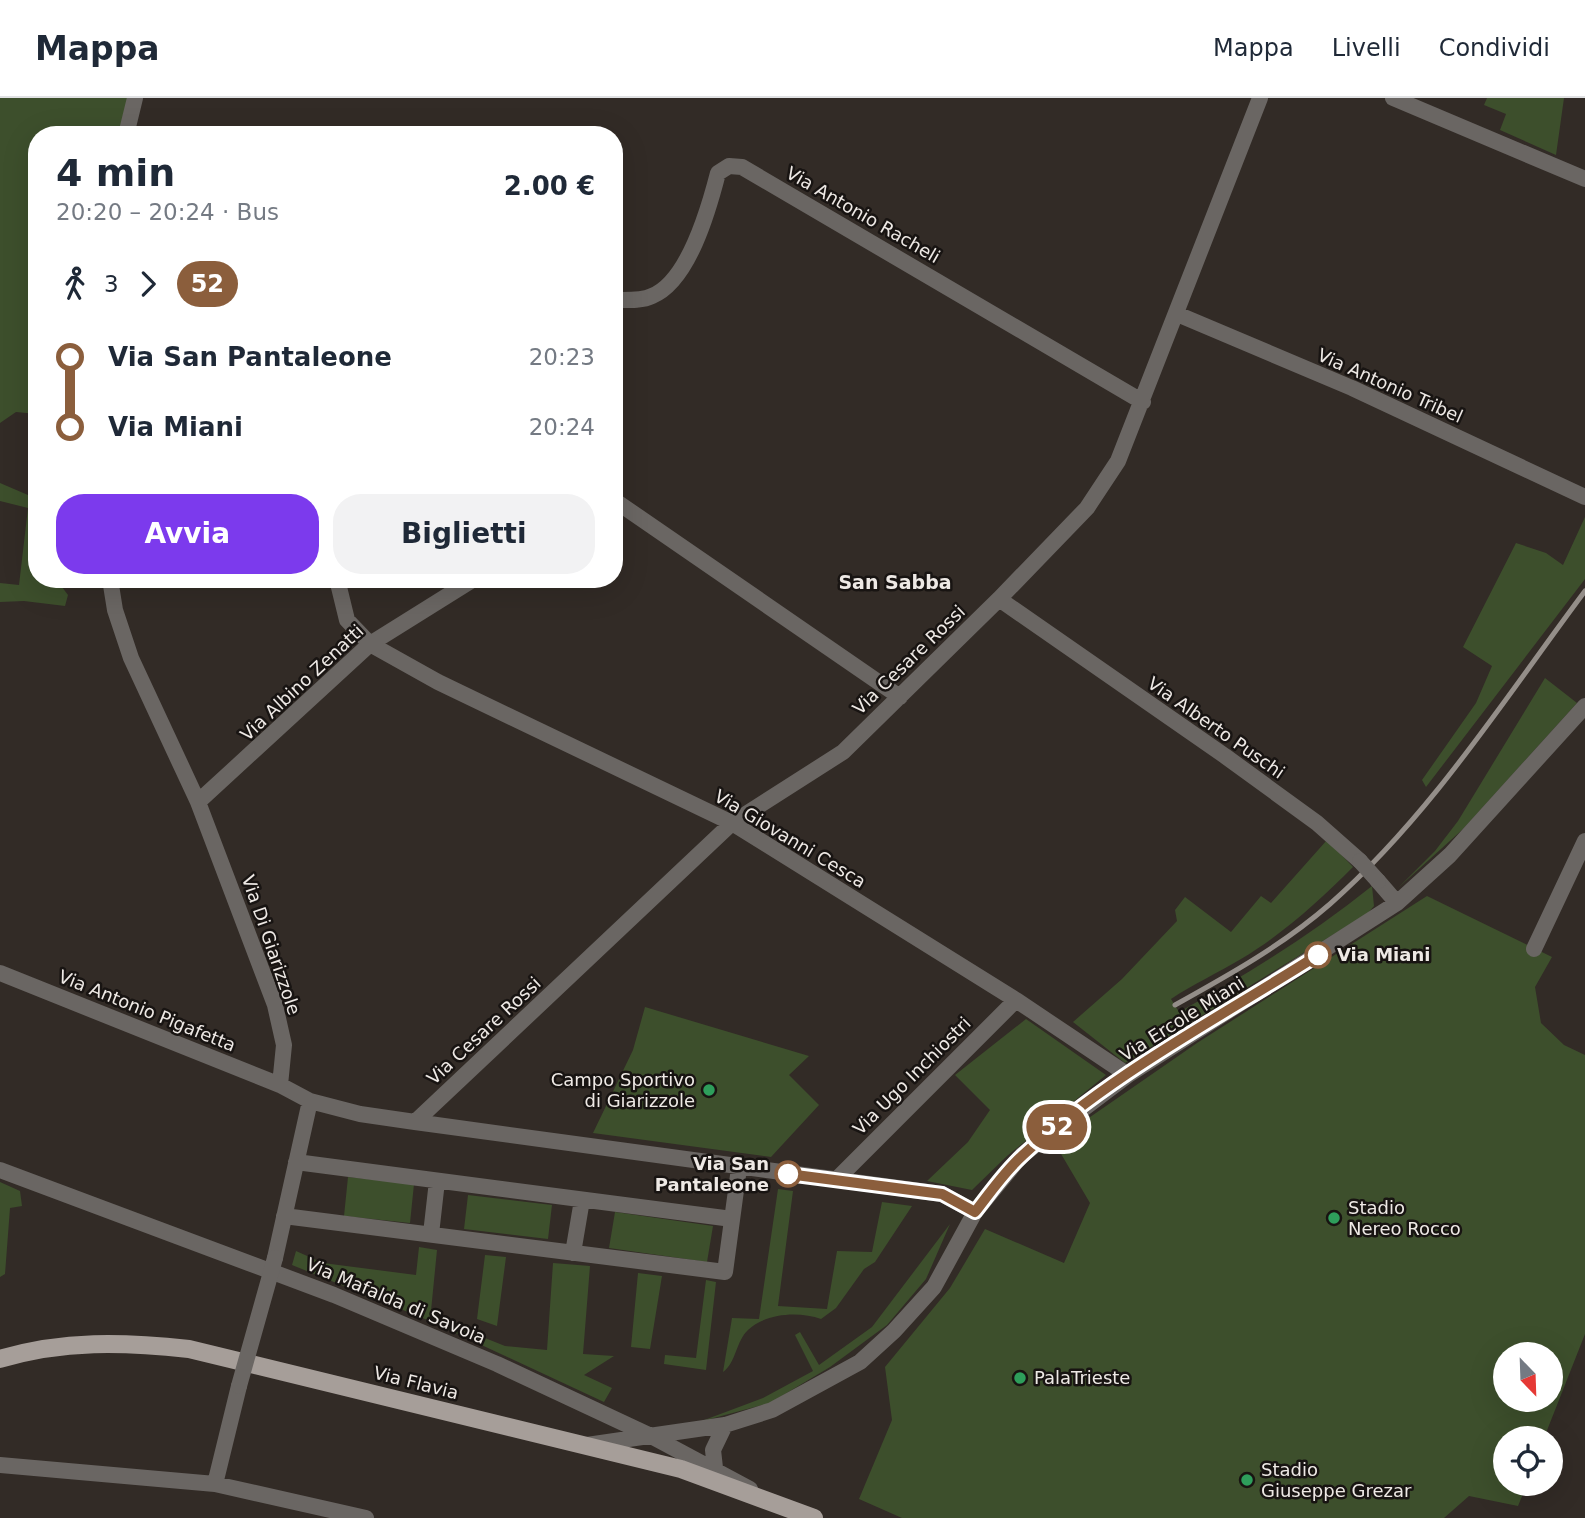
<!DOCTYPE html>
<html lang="it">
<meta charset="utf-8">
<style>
body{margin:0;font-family:"DejaVu Sans",sans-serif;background:#f2f2f3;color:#1f2937;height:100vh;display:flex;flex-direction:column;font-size:26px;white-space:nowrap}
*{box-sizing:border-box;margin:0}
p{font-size:23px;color:#747a83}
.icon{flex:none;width:38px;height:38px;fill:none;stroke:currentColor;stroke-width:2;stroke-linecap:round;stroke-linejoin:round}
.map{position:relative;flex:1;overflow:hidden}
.side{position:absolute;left:28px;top:28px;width:595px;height:462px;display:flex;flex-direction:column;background:#fff;border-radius:28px;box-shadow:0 7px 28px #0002}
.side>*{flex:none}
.badge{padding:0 14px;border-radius:23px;font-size:24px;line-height:46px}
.needle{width:46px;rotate:157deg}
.tools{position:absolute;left:1493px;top:1244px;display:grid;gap:14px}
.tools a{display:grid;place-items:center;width:70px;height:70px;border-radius:50%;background:#fff;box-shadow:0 7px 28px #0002;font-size:35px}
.map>.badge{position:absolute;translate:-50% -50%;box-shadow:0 0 0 4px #fff}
.legs{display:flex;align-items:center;gap:10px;height:77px;padding:0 28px;font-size:23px}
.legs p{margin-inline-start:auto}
.summary{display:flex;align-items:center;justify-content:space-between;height:119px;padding:0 28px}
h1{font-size:38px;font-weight:700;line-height:52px}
.primary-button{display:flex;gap:14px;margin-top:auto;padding:14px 28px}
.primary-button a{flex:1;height:80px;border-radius:28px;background:#7c3aed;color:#fff;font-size:28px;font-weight:700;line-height:80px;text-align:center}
.primary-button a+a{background:#f2f2f3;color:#1f2937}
ul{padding:0 28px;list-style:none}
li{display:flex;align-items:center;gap:24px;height:70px;font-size:26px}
li i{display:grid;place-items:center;width:10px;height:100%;margin:0 9px;background:currentColor}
li i::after{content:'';width:18px;height:18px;margin:-9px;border:5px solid;border-radius:50%;background:#fff}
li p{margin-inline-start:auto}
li:first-child i{background:linear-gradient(#0000 50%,currentColor 0)}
li:last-child i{background:linear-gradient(currentColor 50%,#0000 0)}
header{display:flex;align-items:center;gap:42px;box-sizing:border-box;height:98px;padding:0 35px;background:#fff;border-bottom:2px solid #e0e1e3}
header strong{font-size:33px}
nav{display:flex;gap:38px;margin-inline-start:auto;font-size:24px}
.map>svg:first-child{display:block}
.green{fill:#3d4f2c;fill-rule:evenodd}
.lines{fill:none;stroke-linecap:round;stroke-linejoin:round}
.minor{stroke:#6a6663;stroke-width:16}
.major{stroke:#a69e99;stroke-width:18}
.rail{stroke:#948e89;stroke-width:5}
.minor-bridge{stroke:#6a6663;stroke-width:16}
.line-1-casing{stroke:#fff;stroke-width:16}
.line-1{stroke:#8b5e3c;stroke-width:10}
.stop-1-dot{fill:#fff;stroke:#8b5e3c;stroke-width:3.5}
.leisure-dot{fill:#2e9e5b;stroke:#181412;stroke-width:2.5}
.labels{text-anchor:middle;stroke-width:5;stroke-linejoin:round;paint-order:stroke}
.street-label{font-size:18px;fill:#eee9e5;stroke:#181412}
.stop-label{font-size:18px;font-weight:bold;fill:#eee9e5;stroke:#181412;text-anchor:start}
.poi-label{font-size:18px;fill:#eee9e5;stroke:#181412;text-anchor:start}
.neighbourhood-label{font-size:19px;font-weight:bold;fill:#eee9e5;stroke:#181412}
</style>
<header>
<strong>Mappa</strong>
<nav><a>Mappa</a><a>Livelli</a><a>Condividi</a></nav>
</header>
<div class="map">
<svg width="1585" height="1420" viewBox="0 0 1585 1420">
<rect width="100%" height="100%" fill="#322b26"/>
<!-- green -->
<path class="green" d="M0,0H128L120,37H37V316L16,314L0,325Z
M1487,0H1564L1556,57L1500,32L1506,16L1484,7Z
M0,385L28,397L37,404V481H56L68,497L65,508L24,503L0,504V485L19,487L28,410L0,403Z
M1585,419V481L1426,689L1422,682L1476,605L1492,568L1463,549L1516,445L1546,455L1563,467Z
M1545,580L1577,605L1463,731L1398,790L1435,753L1458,723Z
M1327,742L1353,769C1319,803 1283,836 1241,861C1218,875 1193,886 1171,901L1179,914C1247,877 1312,836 1372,788L1374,808L1368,815L1125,965L1073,924L1122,881L1177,823L1175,812L1185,799L1231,834L1261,798L1271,805Z
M1427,798L1552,859L1535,889L1541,925L1564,947L1585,957V1236L1544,1340H1505V1386H1527L1518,1408L1469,1398L1444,1420H902L859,1401L892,1322L885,1269L950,1190L985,1131L1064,1165L1090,1105L1054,1044L1197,945ZM1505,1256H1550V1302H1505Z
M645,909L809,958L789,977L819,1007L771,1059L593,1035L633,952Z
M1026,921L1106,977L1007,1058L972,1092L927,1083L968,1044L990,1012L955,977Z
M348,1079L414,1086L410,1125L344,1118Z
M0,1084L20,1093L22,1108L10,1110L5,1176L0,1179Z
M778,1091L793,1093L778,1208L827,1211L837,1153L872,1154L882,1104L912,1108L875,1164L864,1171L836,1210L821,1221C799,1213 766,1215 748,1232C736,1243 736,1265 723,1274L732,1220L759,1221Z
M468,1097L552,1107L548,1141L464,1131Z
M615,1114L713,1128L707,1164L609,1150Z
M950,1126L926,1181L887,1227L830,1269L770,1305L699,1324L763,1300L813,1273L795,1237L800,1234L819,1267L872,1229Z
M419,1149L437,1152L430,1223L292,1167L296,1153L323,1165L416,1177Z
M485,1157L506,1159L497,1228L477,1221Z
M553,1165L590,1168L583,1256L614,1258L584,1277L612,1290L604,1304L445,1230L465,1232L505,1248L547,1252Z
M638,1175L662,1178L650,1251L631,1249Z
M706,1182L716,1184L706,1272L664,1266L665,1257L696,1260Z"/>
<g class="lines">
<!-- minor -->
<path class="minor" d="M1393,0L1585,81
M126,37L135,0
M614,202C626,202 642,203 652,198C689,183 709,110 718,75L729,68L742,69L1143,304
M1177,216L1352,290L1585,399
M614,402L900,599
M110,481L115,512L131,560L198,704L275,907L284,947L280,987L310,1003L275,1160
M337,481L347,522L370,546L438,584L732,725L1016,902L1128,977
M999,501L1225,658L1317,725L1360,763
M198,704L370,546L474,481
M1378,783L1397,805
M1534,851L1585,743
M0,875L280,987
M310,1003L360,1016L415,1024L942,1096L975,1114
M415,1024L732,725L843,654L999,501L1087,410L1118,363L1260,0
M296,1064L732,1121
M0,1072L334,1197L497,1266L651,1338L750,1391
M836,1082L1016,902
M284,1118L725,1174L739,1070
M431,1136L437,1083
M573,1155L582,1102
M587,1347L725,1327L772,1312L860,1264L894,1233L934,1189L975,1114L1022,1057L1128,977L1397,805L1450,757L1585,608
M0,1367L215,1386L366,1420
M715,1370L713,1352L725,1327
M215,1386L239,1288"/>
<!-- major -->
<path class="major" d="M0,1261C63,1242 124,1244 189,1251L681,1371L814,1420"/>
<!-- rail -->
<path class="rail" d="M1175,907C1229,877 1283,847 1330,806C1431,717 1505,600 1585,493"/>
<!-- minor-bridge -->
<path class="minor-bridge" d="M1360,763L1378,783
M239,1288L275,1160"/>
</g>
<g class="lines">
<defs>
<path id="line-1" d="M788,1076L942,1096L975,1114C990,1095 1004,1074 1023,1057C1109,977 1219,920 1318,857"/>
</defs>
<!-- line-1 casing -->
<use href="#line-1" class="line-1-casing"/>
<!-- line-1 -->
<use href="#line-1" class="line-1"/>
</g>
<!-- markers -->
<g class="stop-1-dot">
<circle cx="1318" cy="857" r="12"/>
<circle cx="788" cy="1076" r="12"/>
</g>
<g class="leisure-dot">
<circle cx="709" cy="992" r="7"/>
<circle cx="1334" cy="1120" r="7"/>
<circle cx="1020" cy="1280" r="7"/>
<circle cx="1247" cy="1382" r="7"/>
</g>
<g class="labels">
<!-- street labels -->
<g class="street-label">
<text transform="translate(863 117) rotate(30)" y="6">Via Antonio Racheli</text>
<text transform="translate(1390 288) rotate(24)" y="6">Via Antonio Tribel</text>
<text transform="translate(909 562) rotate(-44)" y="6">Via Cesare Rossi</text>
<text transform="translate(302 585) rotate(-43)" y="6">Via Albino Zenatti</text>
<text transform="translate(1216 630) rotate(35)" y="6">Via Alberto Puschi</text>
<text transform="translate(790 741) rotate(31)" y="6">Via Giovanni Cesca</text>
<text transform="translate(271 847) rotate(71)" y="6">Via Di Giarizzole</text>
<text transform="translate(147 913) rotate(22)" y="6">Via Antonio Pigafetta</text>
<text transform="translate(1182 921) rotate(-32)" y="6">Via Ercole Miani</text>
<text transform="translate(484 933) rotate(-43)" y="6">Via Cesare Rossi</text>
<text transform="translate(912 978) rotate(-45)" y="6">Via Ugo Inchiostri</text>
<text transform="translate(396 1203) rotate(23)" y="6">Via Mafalda di Savoia</text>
<text transform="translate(416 1285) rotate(14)" y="6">Via Flavia</text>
</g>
<!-- stop labels -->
<g class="stop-label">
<text x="1337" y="863">Via Miani</text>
<text x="769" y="1072" text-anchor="end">Via San<tspan x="769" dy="21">Pantaleone</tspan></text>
</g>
<!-- poi labels -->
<g class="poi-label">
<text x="695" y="988" text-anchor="end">Campo Sportivo<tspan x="695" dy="21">di Giarizzole</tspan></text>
<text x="1348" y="1116">Stadio<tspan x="1348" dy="21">Nereo Rocco</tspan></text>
<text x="1034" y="1286">PalaTrieste</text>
<text x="1261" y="1378">Stadio<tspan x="1261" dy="21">Giuseppe Grezar</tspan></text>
</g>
<!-- neighbourhood labels -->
<g class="neighbourhood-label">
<text x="895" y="491">San Sabba</text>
</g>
</g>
</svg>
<div class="tools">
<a><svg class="needle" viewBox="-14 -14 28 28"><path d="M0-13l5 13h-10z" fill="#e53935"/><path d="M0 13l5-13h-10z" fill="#747a83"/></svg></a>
<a><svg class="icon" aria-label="locate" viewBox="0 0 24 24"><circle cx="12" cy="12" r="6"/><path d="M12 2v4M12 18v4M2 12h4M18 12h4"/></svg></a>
</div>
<b class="badge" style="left:1057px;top:1029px;background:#8b5e3c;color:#fff">52</b>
<section class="side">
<div class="summary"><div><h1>4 min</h1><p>20:20 – 20:24 · Bus</p></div><b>2.00 €</b></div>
<div class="legs"><svg class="icon" aria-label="walk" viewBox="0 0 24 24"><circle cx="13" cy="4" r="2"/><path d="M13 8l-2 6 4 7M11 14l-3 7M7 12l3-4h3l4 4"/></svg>3<svg class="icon" aria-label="forward" viewBox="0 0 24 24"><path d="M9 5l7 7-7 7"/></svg><b class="badge" style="background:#8b5e3c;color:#fff">52</b></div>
<ul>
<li><i style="color:#8b5e3c"></i><b>Via San Pantaleone</b><p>20:23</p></li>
<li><i style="color:#8b5e3c"></i><b>Via Miani</b><p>20:24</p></li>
</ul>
<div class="primary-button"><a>Avvia</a><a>Biglietti</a></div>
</section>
</div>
